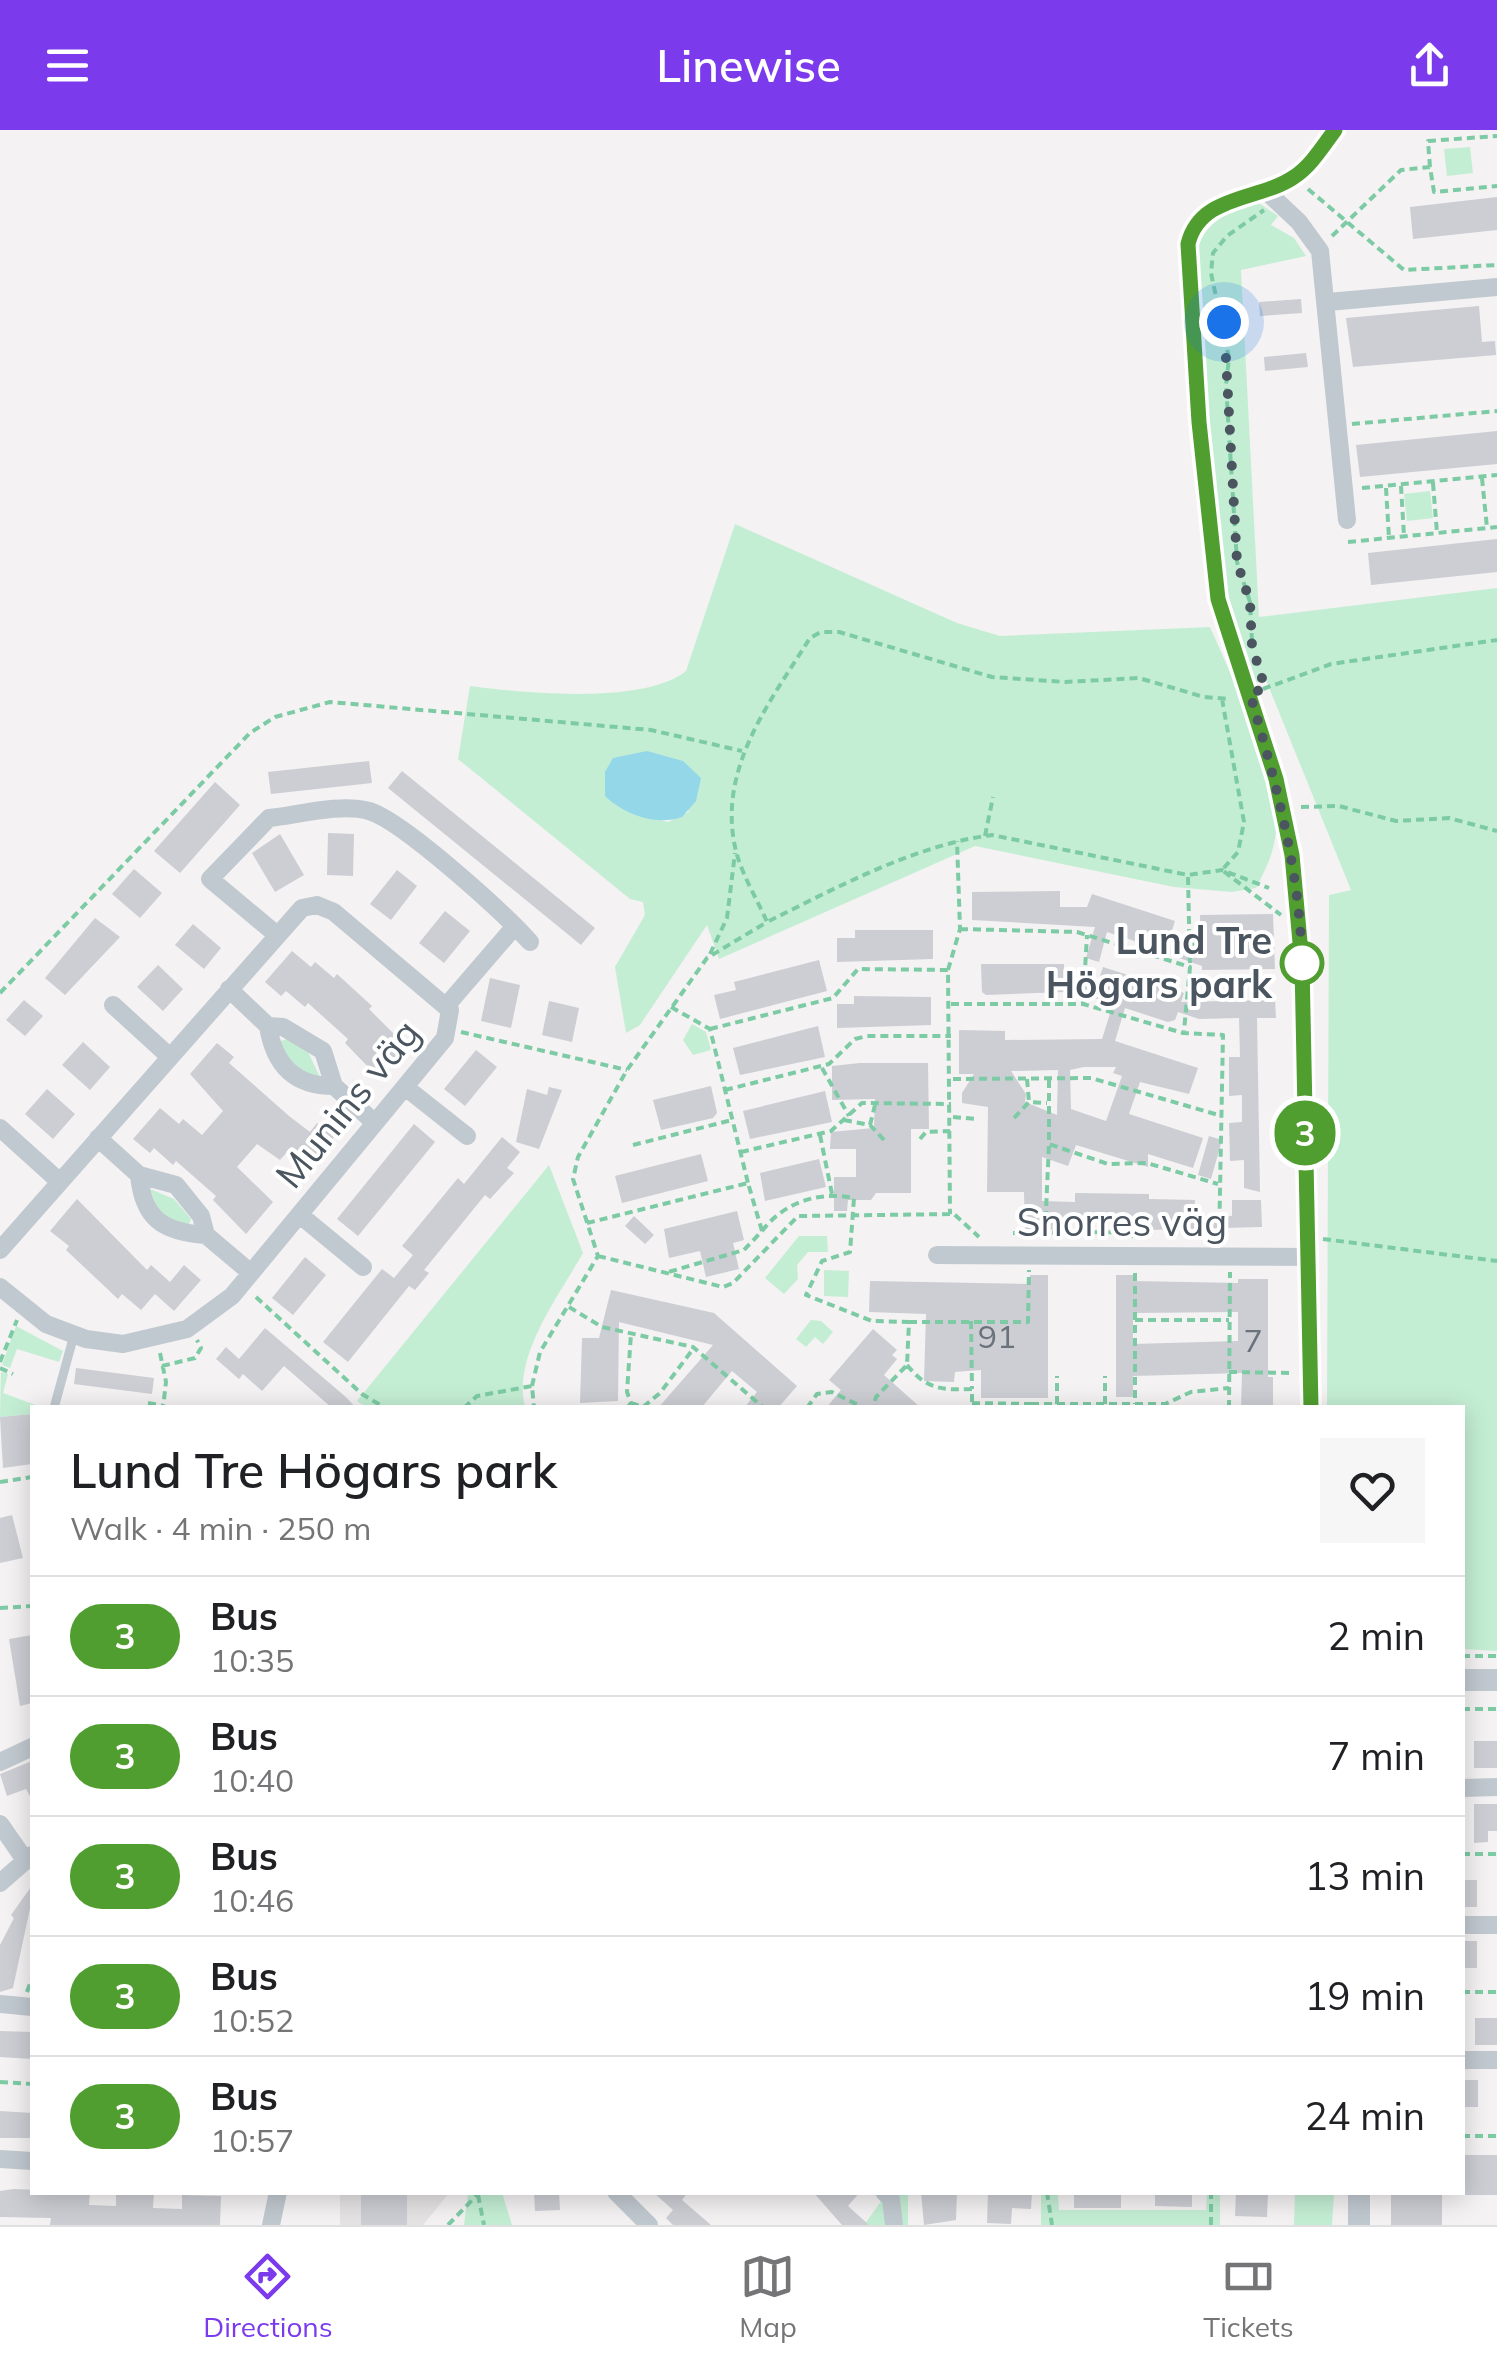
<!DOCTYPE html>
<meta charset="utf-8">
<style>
body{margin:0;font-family:Mulish,sans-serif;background:#f6f6f6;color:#202124;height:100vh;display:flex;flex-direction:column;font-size:38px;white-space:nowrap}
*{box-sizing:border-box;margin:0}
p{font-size:32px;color:#757577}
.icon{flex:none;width:55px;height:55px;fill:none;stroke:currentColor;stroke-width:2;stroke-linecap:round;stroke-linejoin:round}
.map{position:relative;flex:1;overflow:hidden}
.drawer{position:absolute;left:30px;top:1275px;width:1435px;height:790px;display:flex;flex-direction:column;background:#fff;border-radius:0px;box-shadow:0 5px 25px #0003}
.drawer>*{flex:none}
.badge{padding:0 20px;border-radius:32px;font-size:35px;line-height:65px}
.you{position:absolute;width:50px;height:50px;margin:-25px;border:8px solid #fff;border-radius:50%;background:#1a73e8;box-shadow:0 0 0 15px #1a73e833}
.map>.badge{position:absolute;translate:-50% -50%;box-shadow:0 0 0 5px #fff}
.round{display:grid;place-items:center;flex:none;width:105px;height:105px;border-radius:0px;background:#f6f6f6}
.headline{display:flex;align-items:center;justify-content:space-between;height:170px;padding:0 40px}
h1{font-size:48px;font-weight:600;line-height:75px}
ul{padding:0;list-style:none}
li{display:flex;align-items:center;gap:30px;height:120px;padding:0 40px;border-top:2px solid #e0e0e0}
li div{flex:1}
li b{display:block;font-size:38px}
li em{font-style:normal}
li .badge{min-width:110px;font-weight:700;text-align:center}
header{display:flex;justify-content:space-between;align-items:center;height:130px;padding:0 40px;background:#7c3aed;color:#fff;font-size:45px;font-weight:600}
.menu{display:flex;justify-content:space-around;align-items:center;height:140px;border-top:2px solid #e0e0e0;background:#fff;font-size:28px;color:#757577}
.menu a{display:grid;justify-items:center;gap:5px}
.menu .on{color:#7c3aed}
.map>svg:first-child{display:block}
.education{fill:#e5e3e4}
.green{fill:#c4eed4;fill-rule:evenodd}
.water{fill:#93d7e9}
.building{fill:#ccced4;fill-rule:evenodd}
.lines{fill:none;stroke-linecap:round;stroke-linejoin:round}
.path{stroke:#7dcba5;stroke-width:4;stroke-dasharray:8 5;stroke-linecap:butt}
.service{stroke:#c1c9d0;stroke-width:9}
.minor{stroke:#c1c9d0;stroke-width:18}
.tertiary{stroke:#c1c9d0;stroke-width:22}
.line-casing{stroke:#fff;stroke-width:22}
.line{stroke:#509e2f;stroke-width:15}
.walk{stroke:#4a555f;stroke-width:10;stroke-dasharray:0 18}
.stop-dot{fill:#fff;stroke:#509e2f;stroke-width:5}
.labels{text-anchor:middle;stroke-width:8;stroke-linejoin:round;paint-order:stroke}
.number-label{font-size:32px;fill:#6a737c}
.stop-label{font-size:38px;font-weight:bold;fill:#4a555f;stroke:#fff;text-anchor:end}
.street-label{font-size:38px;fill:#4a555f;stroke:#fff}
</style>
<header><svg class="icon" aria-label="menu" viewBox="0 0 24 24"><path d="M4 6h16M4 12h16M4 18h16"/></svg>Linewise<svg class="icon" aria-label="share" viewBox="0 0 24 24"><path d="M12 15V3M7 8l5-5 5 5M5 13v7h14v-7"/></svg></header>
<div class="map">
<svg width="1497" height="2095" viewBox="0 0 1497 2095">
<rect width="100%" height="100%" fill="#f4f2f2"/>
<!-- education -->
<path class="education" d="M340,2063H449L423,2095H340Z"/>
<!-- green -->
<path class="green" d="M1470,17L1473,43L1447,46L1444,19Z
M1259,73L1278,86L1271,95L1294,108L1306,126L1241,140L1259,487L1497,458V1521L1463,1519L1462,1278L1327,1277L1329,765L1351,760L1266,550L1255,553L1231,483L1217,380L1195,127C1202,93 1227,81 1259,73Z
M1430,361L1433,388L1407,391L1404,364Z
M735,394L957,493L1000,506L1210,497C1232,547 1279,648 1276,701C1274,723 1266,739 1256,758L1232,762L1174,757L975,716L719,829L707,795L640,895L626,903L615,837L645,785L643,772L630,769L458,629L470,556C522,563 644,575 686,541ZM626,681H690L668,692Z
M692,894L706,902L711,920L693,925L683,910Z
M287,909L308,922L320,947L295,938L278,912Z
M549,1035L583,1123C559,1166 512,1226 525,1277H366L357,1271Z
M150,1059L174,1069L191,1089L188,1098L160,1085Z
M799,1106H827L828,1122H808L797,1135L798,1149L784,1164L765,1148Z
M824,1140L849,1141L848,1167L824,1166Z
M811,1190L821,1191L833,1202L823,1214L815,1207L806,1217L796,1209Z
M16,1196L63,1221L59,1232L17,1219L10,1238L2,1235Z
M1,1242L8,1244L3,1263L41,1277L32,1278V1284L0,1287Z
M468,2063H502L512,2095H464Z
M887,2063H908V2095H864Z
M1041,2063H1058L1059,2080H1206L1207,2063H1220V2095H1041Z
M1295,2063H1334L1332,2095H1294Z"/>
<!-- water -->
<path class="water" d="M647,621L683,631L701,648L696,671L682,687C656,696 625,685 605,666V642L613,628Z"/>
<!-- building -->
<path class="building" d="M1497,67V100L1413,109L1410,77Z
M1301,169L1302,183L1260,186L1259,172Z
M1479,176L1482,212L1495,211L1496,225L1353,237L1346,188Z
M1306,223L1308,237L1265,241L1264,227Z
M1497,301V334L1360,347L1356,315Z
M1497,409V442L1371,455L1368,423Z
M369,631L372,653L271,664L268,642Z
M402,641L595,798L581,815L388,658Z
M215,652L240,675L180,743L154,721Z
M328,703L354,704L353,746L327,745Z
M280,704L304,745L275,762L252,723Z
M134,739L162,763L140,788L112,764Z
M397,740L417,756L391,790L370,774Z
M1060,761V777H1087L1092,764L1175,791L1165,821L1107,802L1099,832L1086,828L1095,797L972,790V762Z
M445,781L470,801L444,833L419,813Z
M1273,784L1275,839L1202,840V836L1168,824L1172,811L1201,821L1200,785Z
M95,788L120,807L65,865L45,848Z
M193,794L221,818L204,839L175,815Z
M855,800H933V829L837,832V808H855Z
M292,821L311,837L315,832L334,848L337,844L372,876L369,879L405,915L378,947L345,913L348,909L308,873L305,877L286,861L281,866L265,852Z
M819,830L827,861L720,889L714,865L736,860L734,852Z
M981,834H1064V862L986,865L982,862Z
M158,835L183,859L163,881L137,857Z
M1103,837L1184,863L1181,872L1275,870L1276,888H1257L1260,1062L1244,1058V1030L1230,1031L1229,993L1242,992V965L1229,966V927H1240L1239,888L1199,889L1178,882L1175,890L1168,892L1125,878L1115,911L1198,938L1189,964L1140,952L1129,984L1203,1008L1193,1038L1148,1024V1037L1076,1015L1068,1036L1042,1027V1071L1075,1072V1063L1149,1064V1069L1195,1070L1194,1084L1232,1086V1070H1261L1262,1097L1148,1100V1093L1062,1092V1100L1025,1099L1024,1062H987L988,977L962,973V963L974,944H959V900L1005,901V910L1102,909L1113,874L1067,859L1097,856ZM1084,937H1116L1113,943L1122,946L1106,991L1071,979L1070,940ZM1058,940L1057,985L1025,972L1026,964L1011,941Z
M490,848L520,855L511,898L481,891Z
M854,866L931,867V895L837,898V874H854Z
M24,870L43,886L25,906L6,890Z
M549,871L579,878L572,912L542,905Z
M818,896L825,927L740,945L733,918Z
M83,912L110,937L90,960L62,935Z
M217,913L234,927L229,933L289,986L310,1002L317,993L334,1007L307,1038L287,1022L280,1030L257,1014L237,1037L273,1072L246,1104L213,1070L216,1066L176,1031L173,1035L154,1018L150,1023L133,1009L160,978L179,994L183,989L202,1005L223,981L190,944Z
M476,920L497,937L465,976L444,959Z
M860,933H928L929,999H911V1063H876L871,1070H848L847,1081H834V1047H856V1019H830L831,1002L874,998L875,969L832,970V936Z
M711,956L717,983L713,988L661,1000L653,970Z
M549,957L562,960L539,1019L516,1012L527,959L547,965Z
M47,959L75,984L53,1009L25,984Z
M825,961L832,992L750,1009L743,981Z
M414,994L435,1012L358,1106L337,1089Z
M1209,1006L1222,1010L1211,1049L1198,1045Z
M502,1007L520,1022L507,1038L514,1043L490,1069L485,1065L424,1140L429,1143L415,1160L409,1156L348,1232L323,1212L382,1139L394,1148L413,1125L402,1116L458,1048L464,1054Z
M701,1024L708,1051L622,1073L615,1046Z
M819,1029L826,1057L765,1071L760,1043Z
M77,1069L147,1140L151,1135L170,1152L184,1135L201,1150L174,1181L155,1164L141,1180L122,1164L118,1169L66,1120L69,1116L50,1101Z
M737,1081L744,1110L733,1113L739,1139L706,1147L700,1121L669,1128L664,1099Z
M634,1086L654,1105L645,1114L625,1096Z
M305,1127L326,1145L293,1185L272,1168Z
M1030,1145H1048V1268H981V1240L955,1242L954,1252L924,1251L926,1184L869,1182L870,1151L1030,1154Z
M1116,1145H1133V1151L1238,1153V1149H1268V1247H1273V1278H1241L1242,1243L1133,1246V1267H1116ZM1238,1182V1211L1133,1214V1183Z
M611,1160L714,1183L797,1256L778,1278H744L757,1262L732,1241L701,1278H658L713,1215L619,1192L618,1271L580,1273L582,1208H599Z
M265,1198L347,1268L356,1278H332L284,1236L262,1261L243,1244L239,1249L216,1229L226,1217L239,1229Z
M873,1199L897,1220L892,1225L897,1229L884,1245L921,1278H826L841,1260L829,1250Z
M76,1238L154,1248L152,1264L74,1254Z
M32,1284V1334L3,1338L0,1287Z
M12,1385L23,1428L0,1433V1388Z
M32,1505V1573L20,1576L9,1509Z
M1474,1611H1497V1638H1474Z
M32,1631V1670L26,1659L7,1666L0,1644Z
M1474,1674H1497V1701H1488V1712L1474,1713Z
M1462,1750H1477V1777H1462Z
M31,1757L32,1769L13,1858L0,1862V1815L14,1788L11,1785Z
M1462,1811H1477V1838H1462Z
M1475,1888H1497V1915H1475Z
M0,1901L32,1902V1929L0,1927Z
M1462,1950H1478V1977H1462Z
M0,1981L32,1983V2008H0Z
M1462,2025H1497V2065H1462Z
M14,2059L90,2062L89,2075L116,2076V2062H154L153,2078L182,2079V2065L221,2066L220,2095H50L51,2088L0,2087V2061Z
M361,2062H407V2095H361Z
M534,2062H559L560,2080L535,2081Z
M653,2062H688L682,2070L711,2095H673L666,2088L673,2080Z
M813,2062H860L848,2076L869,2095H842Z
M921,2062H957L956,2090L924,2095Z
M988,2062H1032L1031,2079L1012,2078L1011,2094L987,2093Z
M1074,2062H1121V2078H1074Z
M1155,2062H1192V2077L1155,2076Z
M1236,2062H1268L1267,2087L1235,2086Z
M1391,2062H1442V2095H1391Z"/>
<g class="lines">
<!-- path -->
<path class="path" d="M1430,37L1428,11L1497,6
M1308,59L1404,140L1497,135
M1332,106L1401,40L1430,37L1434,62L1497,56
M1352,294L1497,281
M1482,348L1487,398
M1433,353L1437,403
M1401,356L1404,406
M1362,358L1497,345
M1386,358L1389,408
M1348,412L1497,397
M1252,511L1250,472L1237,432L1226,255L1229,228L1211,143L1213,123L1227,106L1264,80
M1263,559L1331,534L1497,510
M1222,569L1244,692L1238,722L1222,740L1281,785
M1301,677L1339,676L1396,691L1449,688L1497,701
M985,706L993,667
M1188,747L1190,837
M769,791C838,757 915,715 992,705L1188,745L1222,740L1269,758
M960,799L1077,802L1190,837L1184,901
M1190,815L1204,813
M710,824L727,788L735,723
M948,840L960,799L957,711
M0,863L250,603L275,587L330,572L651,600L742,621
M1189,872L1204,868L1206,861
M951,874H1083L1183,903L1223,905L1219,1112
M1083,874L1087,805
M671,877L710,899L748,1053
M710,899L833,868L858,839L948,840L950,1084
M461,902L627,940
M822,938L849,986
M953,949L1091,948L1222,986
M1027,949L1029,972
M1049,950V1014L1108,1034L1147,1033L1218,1054
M725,960L829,934L855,909L867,906H951
M953,987L978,989
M1014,988L1029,972L1047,973
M844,990L870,995L884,1010
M870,995L875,975
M820,1005L832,1064
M920,1009L926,1002L950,1001
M633,1015L732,990
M741,1022L831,1001L862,973L951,974
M587,1093L748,1053L762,1101L744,1120L665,1143
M762,1101C784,1072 819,1061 854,1068L850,1122L822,1131L806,1165L872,1191L909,1192L907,1235L876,1267L873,1278
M1045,1102L1049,1014
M1013,1103L1132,1102L1133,1108
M1323,1109L1497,1131
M598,1126L723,1157L733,1153L798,1086L954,1084L979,1107
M1135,1143V1274
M256,1167L362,1264L385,1278
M569,1177L602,1197L693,1217L764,1278
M1135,1190H1229
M971,1191L972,1259
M909,1192H1028L1029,1140
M160,1223L166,1252L163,1278
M0,1232L17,1190
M907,1235C927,1260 942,1260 972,1259V1278
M162,1236L195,1228L201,1218L197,1210
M0,1238L13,1244
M1229,1242L1294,1243
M532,1256L540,1222L598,1126L573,1049L578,1027L627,940L707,828L767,792C757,769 742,745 736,721C716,640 770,572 810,508L821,502H839L992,547L1065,552L1139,548L1204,567L1230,569
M148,1273L164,1276
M631,1273L643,1277L660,1263L693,1219
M972,1273L1031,1274V1278
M1031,1274H1165L1191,1262L1229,1258
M1057,1274V1246
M1105,1274V1246
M464,1278L477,1266L532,1256L534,1278
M627,1278L631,1273L627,1262L631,1204
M807,1278L817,1264L832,1262L864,1278
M1229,1278L1230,1142
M0,1352L32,1347
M0,1478L32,1476
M1462,1526H1497
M1462,1579H1497
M1462,1724H1497
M27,1862L32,1848
M1462,1862H1497
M0,1952L32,1954
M1462,2006H1497
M1047,2062L1052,2095
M478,2065L484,2095
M448,2095L478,2064
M1211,2095V2062"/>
<!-- service -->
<path class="service" d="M54,1278L74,1205"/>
<!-- minor -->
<path class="minor" d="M1265,60L1299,92L1320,121L1347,390
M1328,172L1497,157
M277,805L210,749L269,688C298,685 340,673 369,681C403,691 504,783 530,812
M229,859L268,896L283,897L323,921L334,956L375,993
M113,875L170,927
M447,875L515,796
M268,896C274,934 294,956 334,956
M405,957L467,1006
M0,998L60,1052
M98,1008L139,1045L176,1055L201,1086L206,1105L251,1143
M139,1045C143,1089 163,1102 206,1105
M300,1085L363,1137
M0,1120L302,778L317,775L334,782L450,880L445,908L375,993L232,1166L187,1199L123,1214L86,1209L46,1194L0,1157
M937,1125L1308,1127
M1311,1278L1302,833L1292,725L1276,649L1218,469L1199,293L1188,114C1200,64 1259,71 1294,47C1311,36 1323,16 1335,0
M0,1632L32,1617
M1462,1658L1497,1657
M0,1694L25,1730
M0,1753L32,1725
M1462,1795H1497
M0,1874L32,1877
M1462,1930H1497
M0,2029L32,2031
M616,2062L649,2095
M884,2062L891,2069L894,2095
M271,2095L278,2062"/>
<!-- tertiary -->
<path class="tertiary" d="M1462,1550H1497
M1359,2095V2062"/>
</g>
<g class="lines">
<defs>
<path id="line" d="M1311,1278L1302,834L1292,725L1276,649L1218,469L1199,292L1188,114C1200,64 1259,71 1294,47C1311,36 1323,16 1335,0"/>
</defs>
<!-- line casing -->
<use href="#line" class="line-casing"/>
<!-- line -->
<use href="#line" class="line"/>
<!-- walk -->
<path class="walk" d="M1224,192L1237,432L1250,472L1252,516L1265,558L1250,564C1276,652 1300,742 1302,833"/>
</g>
<!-- markers -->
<circle class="stop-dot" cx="1302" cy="833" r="20"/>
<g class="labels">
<!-- number labels -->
<g class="number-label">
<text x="997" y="1218">91</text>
<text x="1253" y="1222">7</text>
</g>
<!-- stop labels -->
<g class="stop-label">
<text x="1272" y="824">Lund Tre<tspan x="1272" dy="44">Högars park</tspan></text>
</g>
<!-- street labels -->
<g class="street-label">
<text transform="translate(348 974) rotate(-51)" y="13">Munins väg</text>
<text x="1122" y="1106">Snorres väg</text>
</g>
</g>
</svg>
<div class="you" style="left:1224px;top:192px"></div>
<b class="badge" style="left:1305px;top:1003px;background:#509e2f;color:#fff">3</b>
<section class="drawer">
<div class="headline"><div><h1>Lund Tre Högars park</h1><p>Walk · 4 min · 250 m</p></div><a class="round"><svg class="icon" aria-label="heart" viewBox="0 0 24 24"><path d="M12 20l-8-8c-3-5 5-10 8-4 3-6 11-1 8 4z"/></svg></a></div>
<ul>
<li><span class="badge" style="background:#509e2f;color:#fff">3</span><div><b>Bus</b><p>10:35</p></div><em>2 min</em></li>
<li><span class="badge" style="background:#509e2f;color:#fff">3</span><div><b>Bus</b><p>10:40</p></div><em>7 min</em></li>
<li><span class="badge" style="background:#509e2f;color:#fff">3</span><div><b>Bus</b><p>10:46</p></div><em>13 min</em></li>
<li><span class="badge" style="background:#509e2f;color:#fff">3</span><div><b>Bus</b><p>10:52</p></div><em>19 min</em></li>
<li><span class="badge" style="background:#509e2f;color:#fff">3</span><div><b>Bus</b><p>10:57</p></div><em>24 min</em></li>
</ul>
</section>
</div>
<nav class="menu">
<a class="on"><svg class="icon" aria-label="directions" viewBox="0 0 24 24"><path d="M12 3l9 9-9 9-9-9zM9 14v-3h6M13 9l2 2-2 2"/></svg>Directions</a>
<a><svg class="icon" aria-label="map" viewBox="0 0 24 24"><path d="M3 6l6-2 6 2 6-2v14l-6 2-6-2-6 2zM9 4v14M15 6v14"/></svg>Map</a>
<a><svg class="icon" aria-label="tickets" viewBox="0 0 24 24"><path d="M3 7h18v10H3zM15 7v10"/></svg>Tickets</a>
</nav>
